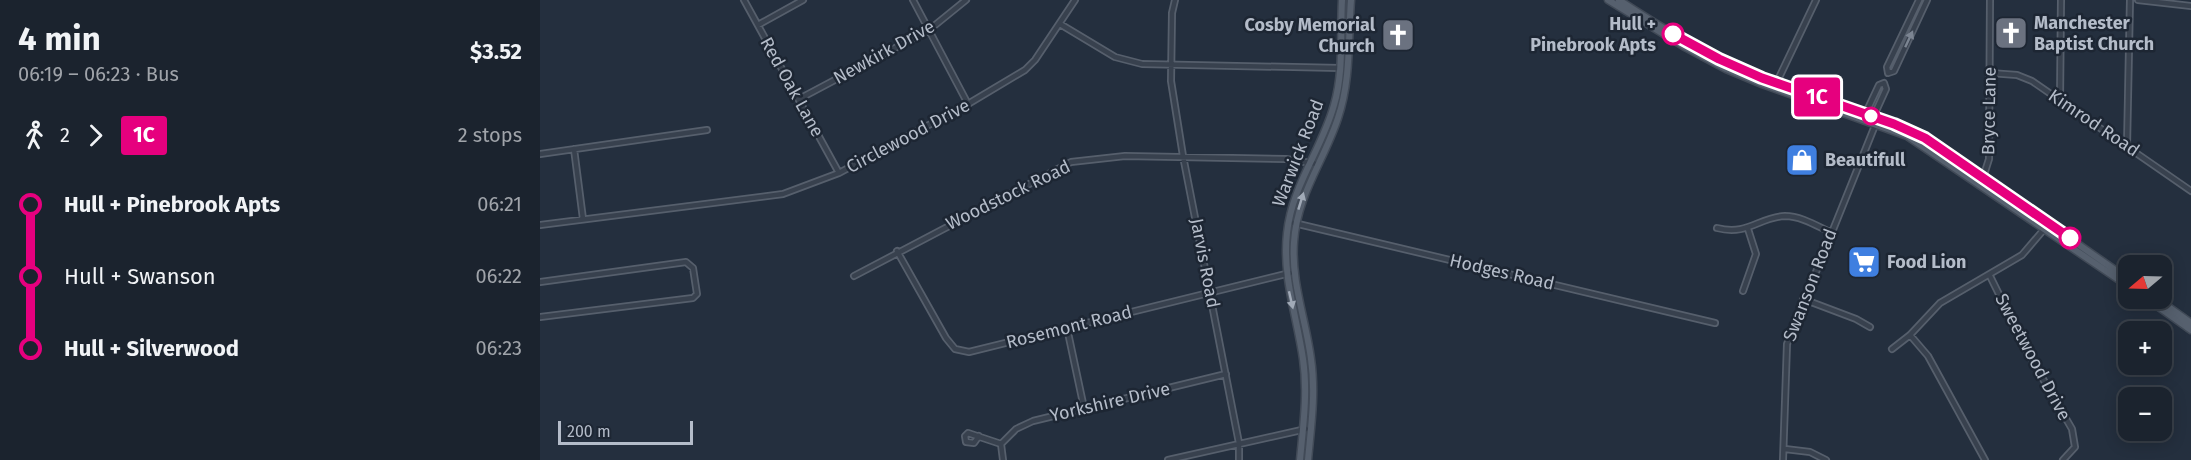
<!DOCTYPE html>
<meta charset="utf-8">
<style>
body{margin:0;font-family:"Fira Sans",sans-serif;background:#282f3a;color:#f1f3f6;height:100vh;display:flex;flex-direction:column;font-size:22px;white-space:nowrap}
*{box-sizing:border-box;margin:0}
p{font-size:20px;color:#a0a4aa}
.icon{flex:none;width:33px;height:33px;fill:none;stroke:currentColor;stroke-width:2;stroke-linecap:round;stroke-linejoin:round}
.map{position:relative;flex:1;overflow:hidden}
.sheet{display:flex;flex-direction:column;background:#1b232e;width:540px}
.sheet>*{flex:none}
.badge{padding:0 12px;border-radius:4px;font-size:21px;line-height:39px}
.needle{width:39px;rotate:251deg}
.buttons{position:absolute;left:1578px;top:255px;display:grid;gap:12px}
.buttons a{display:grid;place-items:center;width:54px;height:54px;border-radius:12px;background:#1b232e;box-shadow:0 3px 15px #0003,0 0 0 2px #39404a;font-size:30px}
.scale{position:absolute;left:18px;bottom:15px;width:135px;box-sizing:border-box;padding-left:6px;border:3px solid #b4bcc9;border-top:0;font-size:16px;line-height:21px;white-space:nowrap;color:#b4bcc9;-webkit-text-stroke:4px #1d2633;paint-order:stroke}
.map>.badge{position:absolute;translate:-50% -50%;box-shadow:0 0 0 3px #fff}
.legs{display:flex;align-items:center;gap:9px;height:66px;padding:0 18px;font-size:20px}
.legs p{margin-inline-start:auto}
.summary{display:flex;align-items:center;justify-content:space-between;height:102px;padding:0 18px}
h1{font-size:33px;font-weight:700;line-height:45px}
ul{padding:0 18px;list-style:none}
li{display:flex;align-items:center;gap:21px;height:72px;font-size:22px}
li i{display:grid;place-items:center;width:9px;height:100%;margin:0 8px;background:currentColor}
li i::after{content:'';width:15px;height:15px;margin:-8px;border:4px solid;border-radius:50%;background:#1b232e}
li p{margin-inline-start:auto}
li:first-child i{background:linear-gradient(#0000 50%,currentColor 0)}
li:last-child i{background:linear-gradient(currentColor 50%,#0000 0)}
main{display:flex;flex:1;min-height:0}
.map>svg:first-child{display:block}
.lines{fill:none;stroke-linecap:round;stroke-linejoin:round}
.minor-casing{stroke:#565f6c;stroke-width:8}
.major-casing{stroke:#414a57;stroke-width:9}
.minor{stroke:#38414e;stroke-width:4.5}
.major{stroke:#56606e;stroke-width:6}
.oneway{fill:#7c8592}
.oneway2{fill:#a1aab7}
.line-1-casing{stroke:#fff;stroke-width:14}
.line-1{stroke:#e6007e;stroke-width:9}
.stop-1-dot{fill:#fff;stroke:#e6007e;stroke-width:3}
.labels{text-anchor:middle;stroke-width:5;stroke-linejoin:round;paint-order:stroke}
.poi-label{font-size:18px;font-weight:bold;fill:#b4bcc9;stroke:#1d2633;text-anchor:start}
.stop-label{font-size:18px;font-weight:bold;fill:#b4bcc9;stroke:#1d2633;text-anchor:end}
.street-label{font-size:18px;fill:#b4bcc9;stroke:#1d2633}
</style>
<main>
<section class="sheet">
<div class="summary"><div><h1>4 min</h1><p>06:19 – 06:23 · Bus</p></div><b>$3.52</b></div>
<div class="legs"><svg class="icon" aria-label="walk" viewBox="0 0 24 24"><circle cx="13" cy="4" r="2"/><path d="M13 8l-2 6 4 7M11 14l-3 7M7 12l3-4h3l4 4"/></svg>2<svg class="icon" aria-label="forward" viewBox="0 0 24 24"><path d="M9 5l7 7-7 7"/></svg><b class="badge" style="background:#e6007e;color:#fff">1C</b><p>2 stops</p></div>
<ul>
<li><i style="color:#e6007e"></i><b>Hull + Pinebrook Apts</b><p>06:21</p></li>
<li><i style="color:#e6007e"></i><span>Hull + Swanson</span><p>06:22</p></li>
<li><i style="color:#e6007e"></i><b>Hull + Silverwood</b><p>06:23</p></li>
</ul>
</section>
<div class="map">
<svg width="1651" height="460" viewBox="0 0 1651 460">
<rect width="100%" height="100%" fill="#242f3e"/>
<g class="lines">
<defs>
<path id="minor" d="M204,0L299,173
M373,0L428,104
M635,0L632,13L631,81L643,156L699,443V460
M1379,0L1347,67L1348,73L1354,71L1387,0
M1598,0L1651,6
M520,24L575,57L602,64L800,68
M218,25L263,0
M1450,73L1477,75L1492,81L1651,191
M1236,84L1276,0
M259,99L389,30L426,0
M1520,100L1521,0
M1323,119L1339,85L1344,83L1346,89L1331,122
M1587,146L1590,0
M34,149L43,219
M0,154L167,130
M1441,184L1449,159L1450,0
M754,223L1175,323
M0,225L243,194L299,173L428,104L485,70L495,60L535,0
M1177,228C1208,236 1219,217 1245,216C1261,216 1277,226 1290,232
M357,251L406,338L415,349L429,352L750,273
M314,276L531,162L585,156L746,159L777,164
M1450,276L1489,355L1532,429L1535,447L1523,460
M0,282L146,262L153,268L157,294L153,298L0,317
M1203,291L1216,254L1208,229
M1263,299L1316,319L1330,327
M527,328L544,408
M1370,335L1388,356L1445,460
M1352,349L1370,335L1400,303L1482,255L1506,227
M439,436L434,443L426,442L425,436L428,433L461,444
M461,444L476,429L493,421L686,374
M461,444L463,460
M1245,449L1270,452L1286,460
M628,460L766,429
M1243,460L1247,344L1338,118"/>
<path id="major" d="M1068,0L1143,46L1186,69L1222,84L1367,136L1588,286
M1079,0C1125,30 1172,59 1224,78C1279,99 1338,112 1390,141L1588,279
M1606,298L1651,330
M1616,298L1651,323
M760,460C763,427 768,393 763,359C757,317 742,276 747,233C752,185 782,149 794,105C804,71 800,35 802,0
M768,460C771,427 776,393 771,359C766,320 751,282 754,242C757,195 784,161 798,118C811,80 808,40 811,0"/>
</defs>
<!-- minor casing -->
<use href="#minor" class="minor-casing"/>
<!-- major casing -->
<use href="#major" class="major-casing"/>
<!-- minor -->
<use href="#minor" class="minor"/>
<!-- major -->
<use href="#major" class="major"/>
</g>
<!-- one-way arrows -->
<defs><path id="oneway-solid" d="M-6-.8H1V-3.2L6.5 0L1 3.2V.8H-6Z" transform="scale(1.5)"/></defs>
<use class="oneway" href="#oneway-solid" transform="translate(1369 39) rotate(-65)"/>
<g class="oneway2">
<use href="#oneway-solid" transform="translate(761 201) rotate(-73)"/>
<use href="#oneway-solid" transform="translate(751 300) rotate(77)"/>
</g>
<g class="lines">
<defs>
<path id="line-1" d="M1133,34L1179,59L1222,78L1354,124L1385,138L1530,238"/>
</defs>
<!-- line-1 casing -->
<use href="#line-1" class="line-1-casing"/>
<!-- line-1 -->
<use href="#line-1" class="line-1"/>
</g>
<!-- icons -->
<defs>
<symbol id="church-square" viewBox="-11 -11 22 22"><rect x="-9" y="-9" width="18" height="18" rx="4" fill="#6b7280" stroke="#1d2633"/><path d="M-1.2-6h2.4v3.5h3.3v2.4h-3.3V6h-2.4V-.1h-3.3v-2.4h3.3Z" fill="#fff"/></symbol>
<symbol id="shop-square" viewBox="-11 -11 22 22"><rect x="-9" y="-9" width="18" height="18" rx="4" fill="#3f7fe0" stroke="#1d2633"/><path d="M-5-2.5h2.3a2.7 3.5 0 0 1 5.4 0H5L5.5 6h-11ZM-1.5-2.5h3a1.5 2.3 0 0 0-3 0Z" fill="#fff"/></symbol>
<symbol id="supermarket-square" viewBox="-11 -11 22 22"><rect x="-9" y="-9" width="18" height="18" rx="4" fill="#3f7fe0" stroke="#1d2633"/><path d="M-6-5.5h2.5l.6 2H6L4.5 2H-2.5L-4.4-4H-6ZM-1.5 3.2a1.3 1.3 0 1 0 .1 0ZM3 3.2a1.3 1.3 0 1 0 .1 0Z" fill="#fff"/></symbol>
</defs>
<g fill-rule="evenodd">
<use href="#church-square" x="1452" y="14" width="38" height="38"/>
<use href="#church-square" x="839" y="16" width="38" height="38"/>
<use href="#shop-square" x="1243" y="141" width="38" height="38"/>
<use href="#supermarket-square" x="1305" y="243" width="38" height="38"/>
</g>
<!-- markers -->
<g class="stop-1-dot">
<circle cx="1133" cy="34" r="10"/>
<circle cx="1331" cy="116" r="8"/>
<circle cx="1530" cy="238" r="10"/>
</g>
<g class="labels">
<!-- poi labels -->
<g class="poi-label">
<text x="1494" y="29">Manchester<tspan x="1494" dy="21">Baptist Church</tspan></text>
<text x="835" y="31" text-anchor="end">Cosby Memorial<tspan x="835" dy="21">Church</tspan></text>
<text x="1285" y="166">Beautifull</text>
<text x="1347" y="268">Food Lion</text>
</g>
<!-- stop labels -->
<g class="stop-label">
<text x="1116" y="30">Hull +<tspan x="1116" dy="21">Pinebrook Apts</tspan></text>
</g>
<!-- street labels -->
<g class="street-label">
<text transform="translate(344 52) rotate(-29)" y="6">Newkirk Drive</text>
<text transform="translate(252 87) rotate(61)" y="6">Red Oak Lane</text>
<text transform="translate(1449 111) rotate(-89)" y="6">Bryce Lane</text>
<text transform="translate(1554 123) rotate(34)" y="6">Kimrod Road</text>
<text transform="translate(368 136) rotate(-28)" y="6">Circlewood Drive</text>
<text transform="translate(758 153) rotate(-69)" y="6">Warwick Road</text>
<text transform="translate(468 195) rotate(-26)" y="6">Woodstock Road</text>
<text transform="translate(665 263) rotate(79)" y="6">Jarvis Road</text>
<text transform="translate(962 272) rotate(13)" y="6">Hodges Road</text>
<text transform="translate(1270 285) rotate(-69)" y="6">Swanson Road</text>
<text transform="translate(529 327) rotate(-14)" y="6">Rosemont Road</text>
<text transform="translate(1493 357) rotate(62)" y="6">Sweetwood Drive</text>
<text transform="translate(570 402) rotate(-13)" y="6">Yorkshire Drive</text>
</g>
</g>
</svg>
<div class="buttons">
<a><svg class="needle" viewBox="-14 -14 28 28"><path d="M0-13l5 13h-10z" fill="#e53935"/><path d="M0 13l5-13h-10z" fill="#a0a4aa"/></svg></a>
<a>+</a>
<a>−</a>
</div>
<div class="scale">200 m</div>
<b class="badge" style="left:1277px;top:97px;background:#e6007e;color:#fff">1C</b>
</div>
</main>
